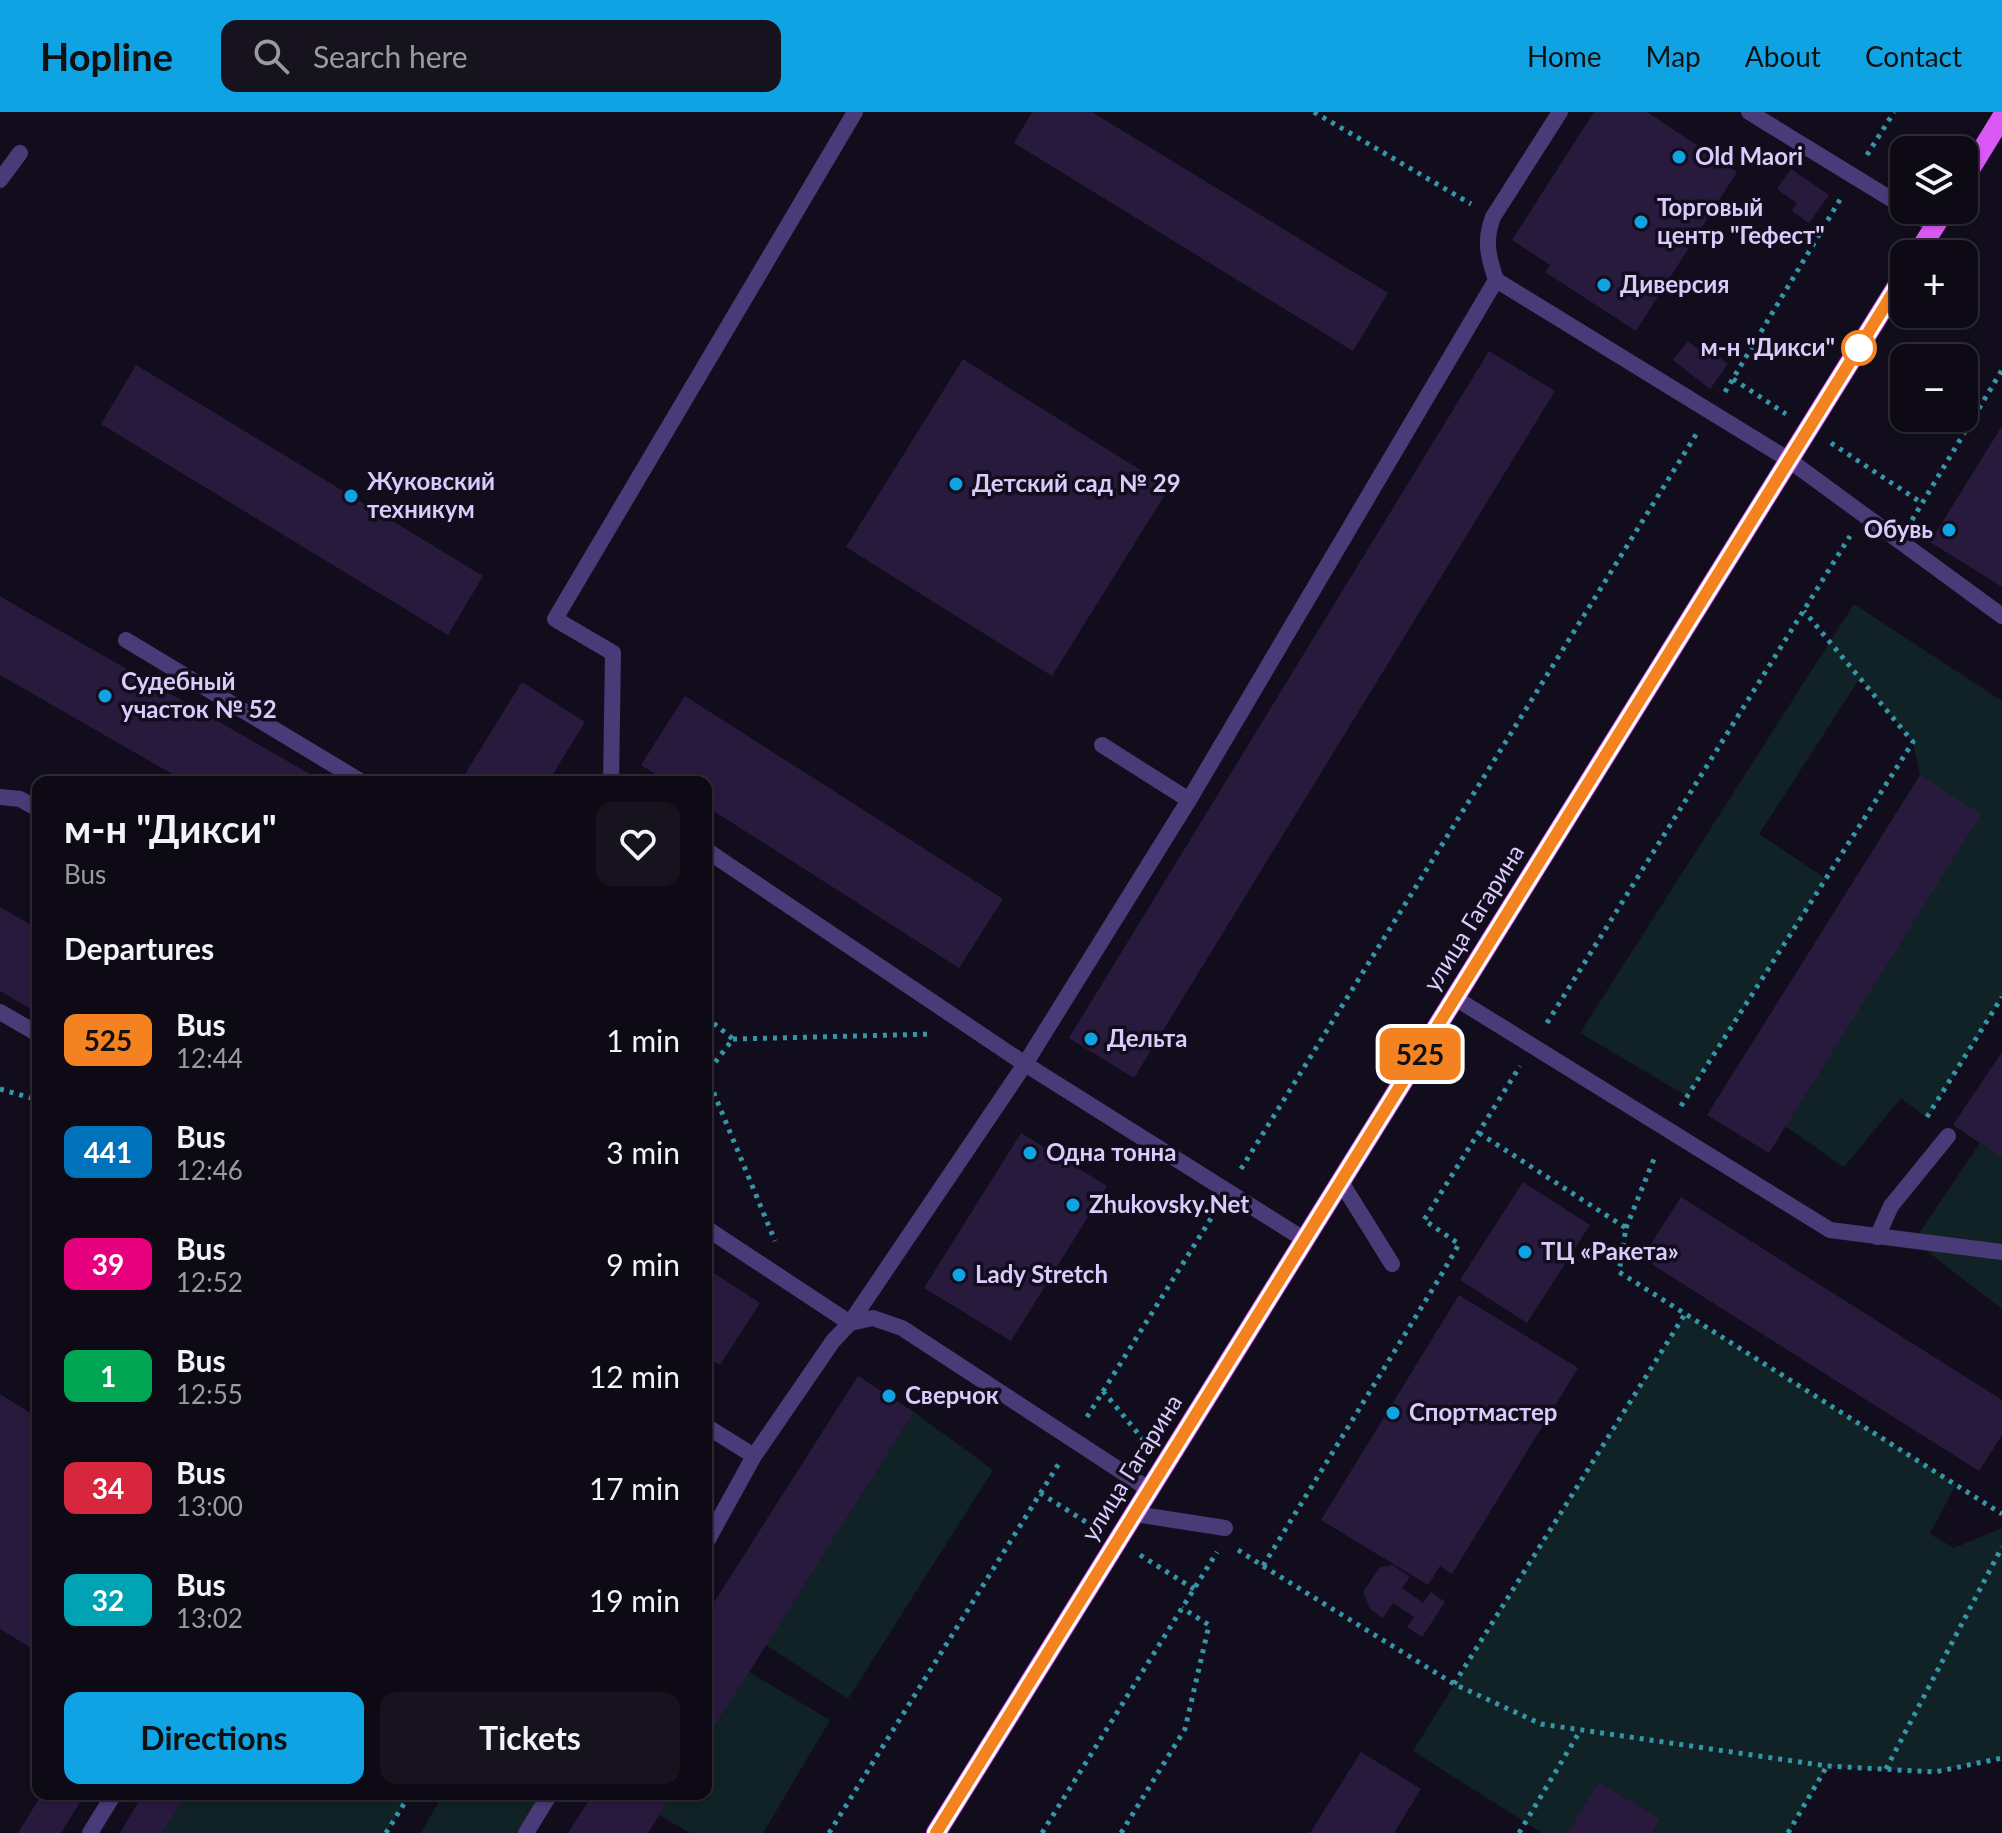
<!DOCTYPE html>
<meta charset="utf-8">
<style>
body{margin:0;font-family:Lato,sans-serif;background:#17131e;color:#f1f3f6;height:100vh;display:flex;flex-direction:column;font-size:30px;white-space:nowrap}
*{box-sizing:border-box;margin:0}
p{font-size:26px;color:#9b9aa0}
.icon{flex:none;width:44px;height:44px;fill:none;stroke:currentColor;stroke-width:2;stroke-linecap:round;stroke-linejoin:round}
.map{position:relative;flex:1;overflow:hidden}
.side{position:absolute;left:32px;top:664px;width:680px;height:1024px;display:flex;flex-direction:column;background:#0e0a15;border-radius:16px;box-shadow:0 2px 6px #0004,0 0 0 2px #2e2b34}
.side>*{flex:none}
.badge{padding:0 16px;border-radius:12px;font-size:28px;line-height:52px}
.controls{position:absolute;left:1890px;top:24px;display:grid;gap:16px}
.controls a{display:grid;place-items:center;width:88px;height:88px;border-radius:16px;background:#0e0a15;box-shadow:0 2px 6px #0004,0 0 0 2px #2e2b34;font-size:40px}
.map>.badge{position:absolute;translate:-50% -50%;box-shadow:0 0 0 4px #fff}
h2{padding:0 32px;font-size:30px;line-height:72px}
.round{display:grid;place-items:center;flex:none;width:84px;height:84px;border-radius:16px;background:#17131e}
.head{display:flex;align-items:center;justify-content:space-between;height:136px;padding:0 32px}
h1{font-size:38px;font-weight:700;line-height:60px}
.action{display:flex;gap:16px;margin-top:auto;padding:16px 32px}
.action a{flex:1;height:92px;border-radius:16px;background:#0fa3e3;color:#111;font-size:32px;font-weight:700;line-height:92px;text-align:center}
.action a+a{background:#17131e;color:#f1f3f6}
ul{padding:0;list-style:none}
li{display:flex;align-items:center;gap:24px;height:112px;padding:0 32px}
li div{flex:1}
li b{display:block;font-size:30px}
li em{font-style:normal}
li .badge{min-width:88px;font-weight:700;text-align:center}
header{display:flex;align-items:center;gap:48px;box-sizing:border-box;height:112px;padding:0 40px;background:#0fa3e3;color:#111}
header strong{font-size:38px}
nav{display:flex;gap:44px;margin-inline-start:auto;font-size:28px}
.search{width:560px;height:72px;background:#17131e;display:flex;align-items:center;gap:20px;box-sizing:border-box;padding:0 28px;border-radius:16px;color:#9b9aa0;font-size:30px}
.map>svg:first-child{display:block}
.green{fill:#102225}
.building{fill:#281a3c}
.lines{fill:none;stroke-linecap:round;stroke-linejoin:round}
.path{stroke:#3496a6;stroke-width:5;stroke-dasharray:4 6;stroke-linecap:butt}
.service{stroke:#493b78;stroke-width:16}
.primary{stroke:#da59f4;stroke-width:20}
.line-casing{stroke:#fff;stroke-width:18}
.line{stroke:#f58220;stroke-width:12}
.poi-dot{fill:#0fa3e3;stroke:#120d1c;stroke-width:3}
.stop-dot{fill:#fff;stroke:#f58220;stroke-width:4}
.labels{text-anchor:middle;stroke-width:7;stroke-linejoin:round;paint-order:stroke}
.poi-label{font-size:24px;font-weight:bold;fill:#dacbfc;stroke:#120d1c;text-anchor:start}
.stop-label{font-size:24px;font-weight:bold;fill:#dacbfc;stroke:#120d1c;text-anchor:end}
.street-label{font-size:24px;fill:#dacbfc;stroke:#120d1c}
</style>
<header>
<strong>Hopline</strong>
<div class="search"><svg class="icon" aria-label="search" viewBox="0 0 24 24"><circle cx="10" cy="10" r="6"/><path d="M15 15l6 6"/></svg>Search here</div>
<nav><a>Home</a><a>Map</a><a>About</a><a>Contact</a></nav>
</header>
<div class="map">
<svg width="2002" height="1721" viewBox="0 0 2002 1721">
<rect width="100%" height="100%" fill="#120d1c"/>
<!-- green -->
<path class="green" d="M1854,492L2002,589V885L1927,1006L1901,986L1844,1055L1785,1014L1920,663L1913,630L1860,566L1759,722L1826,767L1687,984L1580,921Z
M1980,1031L2002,1046V1197L1914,1129Z
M1685,1202L1956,1372L1930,1422L1954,1436L2002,1416V1646L1935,1660L1827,1655L1788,1721H1652L1660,1707L1599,1670L1567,1721H1542L1413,1639Z
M914,1300L993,1358L848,1587L766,1533Z
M749,1560L830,1608L763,1721H690L659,1703L672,1682H706V1628Z
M186,1682H410L386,1721H162Z
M443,1682H550L526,1721H421Z"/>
<!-- building -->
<path class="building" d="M1032,0H1092L1388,181L1353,239L1014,31Z
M1594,0H1647L1737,60L1636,219L1545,160L1550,153L1512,128Z
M1791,57L1829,83L1809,111L1792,99L1797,91L1777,77Z
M1688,229L1711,247L1714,241L1728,252L1710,277L1673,248Z
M1489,239L1555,279L1134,966L1069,926Z
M963,247L1169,376L1052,564L846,435Z
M136,253L483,464L448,523L101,312Z
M2002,314V475L1930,430Z
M0,484L8,489L324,670H186L0,563Z
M522,570L585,610L548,670H460Z
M685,584L1003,787L959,856L706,694V670H668L641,653Z
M1920,663L1981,702L1769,1041L1707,1003Z
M0,795L38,817V901L0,879Z
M2002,940V1046L1953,1013Z
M1021,1021L1107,1074L1011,1229L924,1176Z
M1523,1070L1590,1113L1527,1211L1460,1168Z
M1681,1085L2002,1288V1323L1979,1359L1642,1146Z
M706,1156L760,1191L720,1253L706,1245Z
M1459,1183L1578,1256L1452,1462L1440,1454L1428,1473L1321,1408Z
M858,1264L914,1300L706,1628V1503Z
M0,1282L38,1306V1525L31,1536L0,1517Z
M1393,1453L1410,1465L1402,1476L1423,1491L1431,1480L1445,1490L1422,1525L1407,1515L1414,1505L1393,1491L1383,1506L1370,1497L1363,1480L1380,1455Z
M1361,1640L1421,1677L1394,1721H1310Z
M1599,1670L1660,1707L1652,1721H1567Z
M42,1682H85L61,1721H18Z
M143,1682H186L162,1721H120Z
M593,1682H672L648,1721H568Z"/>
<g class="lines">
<!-- path -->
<path class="path" d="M1314,0L1471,92
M1867,43L1894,0
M1733,267L1786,302
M1725,280L1841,86
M1831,331L1922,391
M1912,408L2002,258
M706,905L733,927L706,962
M1547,911L1850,424
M733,927L932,922
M706,962L775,1129
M0,977L38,988
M1681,994L1913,630L1804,499
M1927,1005L2002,885
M1479,1021L1626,1116L1619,1160L2002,1402
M1241,1057L1697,321
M1626,1116L1656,1042
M1103,1279L1146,1331
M1087,1305L1215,1100
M1040,1381L1094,1415
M1238,1438L1263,1454L1440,1165L1459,1132L1424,1108L1520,954
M1140,1443L1194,1477
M1263,1454L1454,1572L1541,1612L1827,1654L1935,1660L2002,1646
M1454,1572L1685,1202
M1886,1657L2002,1435
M386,1721L410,1682
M829,1721L1061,1348
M1042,1721L1217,1440
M1121,1721L1185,1617L1209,1513L1182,1496
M1519,1721L1580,1619
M1788,1721L1827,1654"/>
<!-- service -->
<path class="service" d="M1560,0L1493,105C1484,129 1488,144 1496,168L1789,348L2002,504
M1749,0L1904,95
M0,68L20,41
M1908,98L1935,114
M126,528L362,670
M1102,633L1189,688
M611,670L613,541L555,507L855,0
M0,685L20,687L38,697
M706,738L1025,952L1305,1128
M1455,886L1830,1118L2002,1140
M0,900L38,922
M1341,1070L1392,1152
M706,1116L850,1211L1025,952L1189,688L1496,168
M1877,1125L1891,1094L1948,1024
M706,1314L754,1344
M1135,1402L1225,1416
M706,1431L754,1344L833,1229L850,1211L873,1206L902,1216L1150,1378
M90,1721L114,1682
M526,1721L550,1682"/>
<!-- primary -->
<path class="primary" d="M1964,67L2002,5
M1917,142L1945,98
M936,1721L1904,163"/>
</g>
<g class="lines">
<defs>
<path id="line" d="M936,1721L1904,163"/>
</defs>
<!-- line casing -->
<use href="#line" class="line-casing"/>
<!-- line -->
<use href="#line" class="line"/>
</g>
<!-- markers -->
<g class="poi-dot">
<circle cx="1679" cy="45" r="8"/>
<circle cx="1641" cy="110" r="8"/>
<circle cx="1604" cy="173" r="8"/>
<circle cx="956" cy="372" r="8"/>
<circle cx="351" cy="384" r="8"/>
<circle cx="1949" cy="418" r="8"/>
<circle cx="105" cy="584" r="8"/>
<circle cx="1091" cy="927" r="8"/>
<circle cx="1030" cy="1041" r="8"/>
<circle cx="1073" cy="1093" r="8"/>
<circle cx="1525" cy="1140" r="8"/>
<circle cx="959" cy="1163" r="8"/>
<circle cx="889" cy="1284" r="8"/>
<circle cx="1393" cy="1301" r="8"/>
</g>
<circle class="stop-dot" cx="1859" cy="236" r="16"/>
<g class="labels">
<!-- poi labels -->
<g class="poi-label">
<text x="1695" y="53">Old Maori</text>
<text x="1657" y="104">Торговый<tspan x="1657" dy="28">центр "Гефест"</tspan></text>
<text x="1620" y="181">Диверсия</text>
<text x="367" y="378">Жуковский<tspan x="367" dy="28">техникум</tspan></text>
<text x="972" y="380">Детский сад № 29</text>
<text x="1933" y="426" text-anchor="end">Обувь</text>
<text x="121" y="578">Судебный<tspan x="121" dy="28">участок № 52</tspan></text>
<text x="1107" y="935">Дельта</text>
<text x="1046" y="1049">Одна тонна</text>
<text x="1089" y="1101">Zhukovsky.Net</text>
<text x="1541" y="1148">ТЦ «Ракета»</text>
<text x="975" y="1171">Lady Stretch</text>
<text x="905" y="1292">Сверчок</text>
<text x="1409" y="1309">Спортмастер</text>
</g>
<!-- stop labels -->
<g class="stop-label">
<text x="1835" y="244">м-н "Дикси"</text>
</g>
<!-- street labels -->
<g class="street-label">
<text transform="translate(1474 806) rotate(-58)" y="8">улица Гагарина</text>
<text transform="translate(1132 1356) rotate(-58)" y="8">улица Гагарина</text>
</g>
</g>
</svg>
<div class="controls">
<a><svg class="icon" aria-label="layers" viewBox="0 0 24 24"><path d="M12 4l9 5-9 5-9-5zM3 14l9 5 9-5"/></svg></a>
<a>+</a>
<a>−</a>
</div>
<b class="badge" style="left:1420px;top:942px;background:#f58220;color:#111">525</b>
<section class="side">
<div class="head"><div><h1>м-н &quot;Дикси&quot;</h1><p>Bus</p></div><a class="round"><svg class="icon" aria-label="heart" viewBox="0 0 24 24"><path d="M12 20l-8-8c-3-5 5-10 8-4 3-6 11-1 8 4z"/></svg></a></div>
<h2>Departures</h2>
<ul>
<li><span class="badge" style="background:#f58220;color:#111">525</span><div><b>Bus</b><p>12:44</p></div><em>1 min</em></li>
<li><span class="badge" style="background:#0072bc;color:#fff">441</span><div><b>Bus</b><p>12:46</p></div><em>3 min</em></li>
<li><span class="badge" style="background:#e6007e;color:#fff">39</span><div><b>Bus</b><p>12:52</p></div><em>9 min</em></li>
<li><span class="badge" style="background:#00a651;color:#fff">1</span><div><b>Bus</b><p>12:55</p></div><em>12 min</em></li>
<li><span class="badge" style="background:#d7263d;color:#fff">34</span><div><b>Bus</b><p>13:00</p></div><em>17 min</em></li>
<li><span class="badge" style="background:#00a3b4;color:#fff">32</span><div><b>Bus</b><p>13:02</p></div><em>19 min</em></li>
</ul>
<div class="action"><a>Directions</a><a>Tickets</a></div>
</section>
</div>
